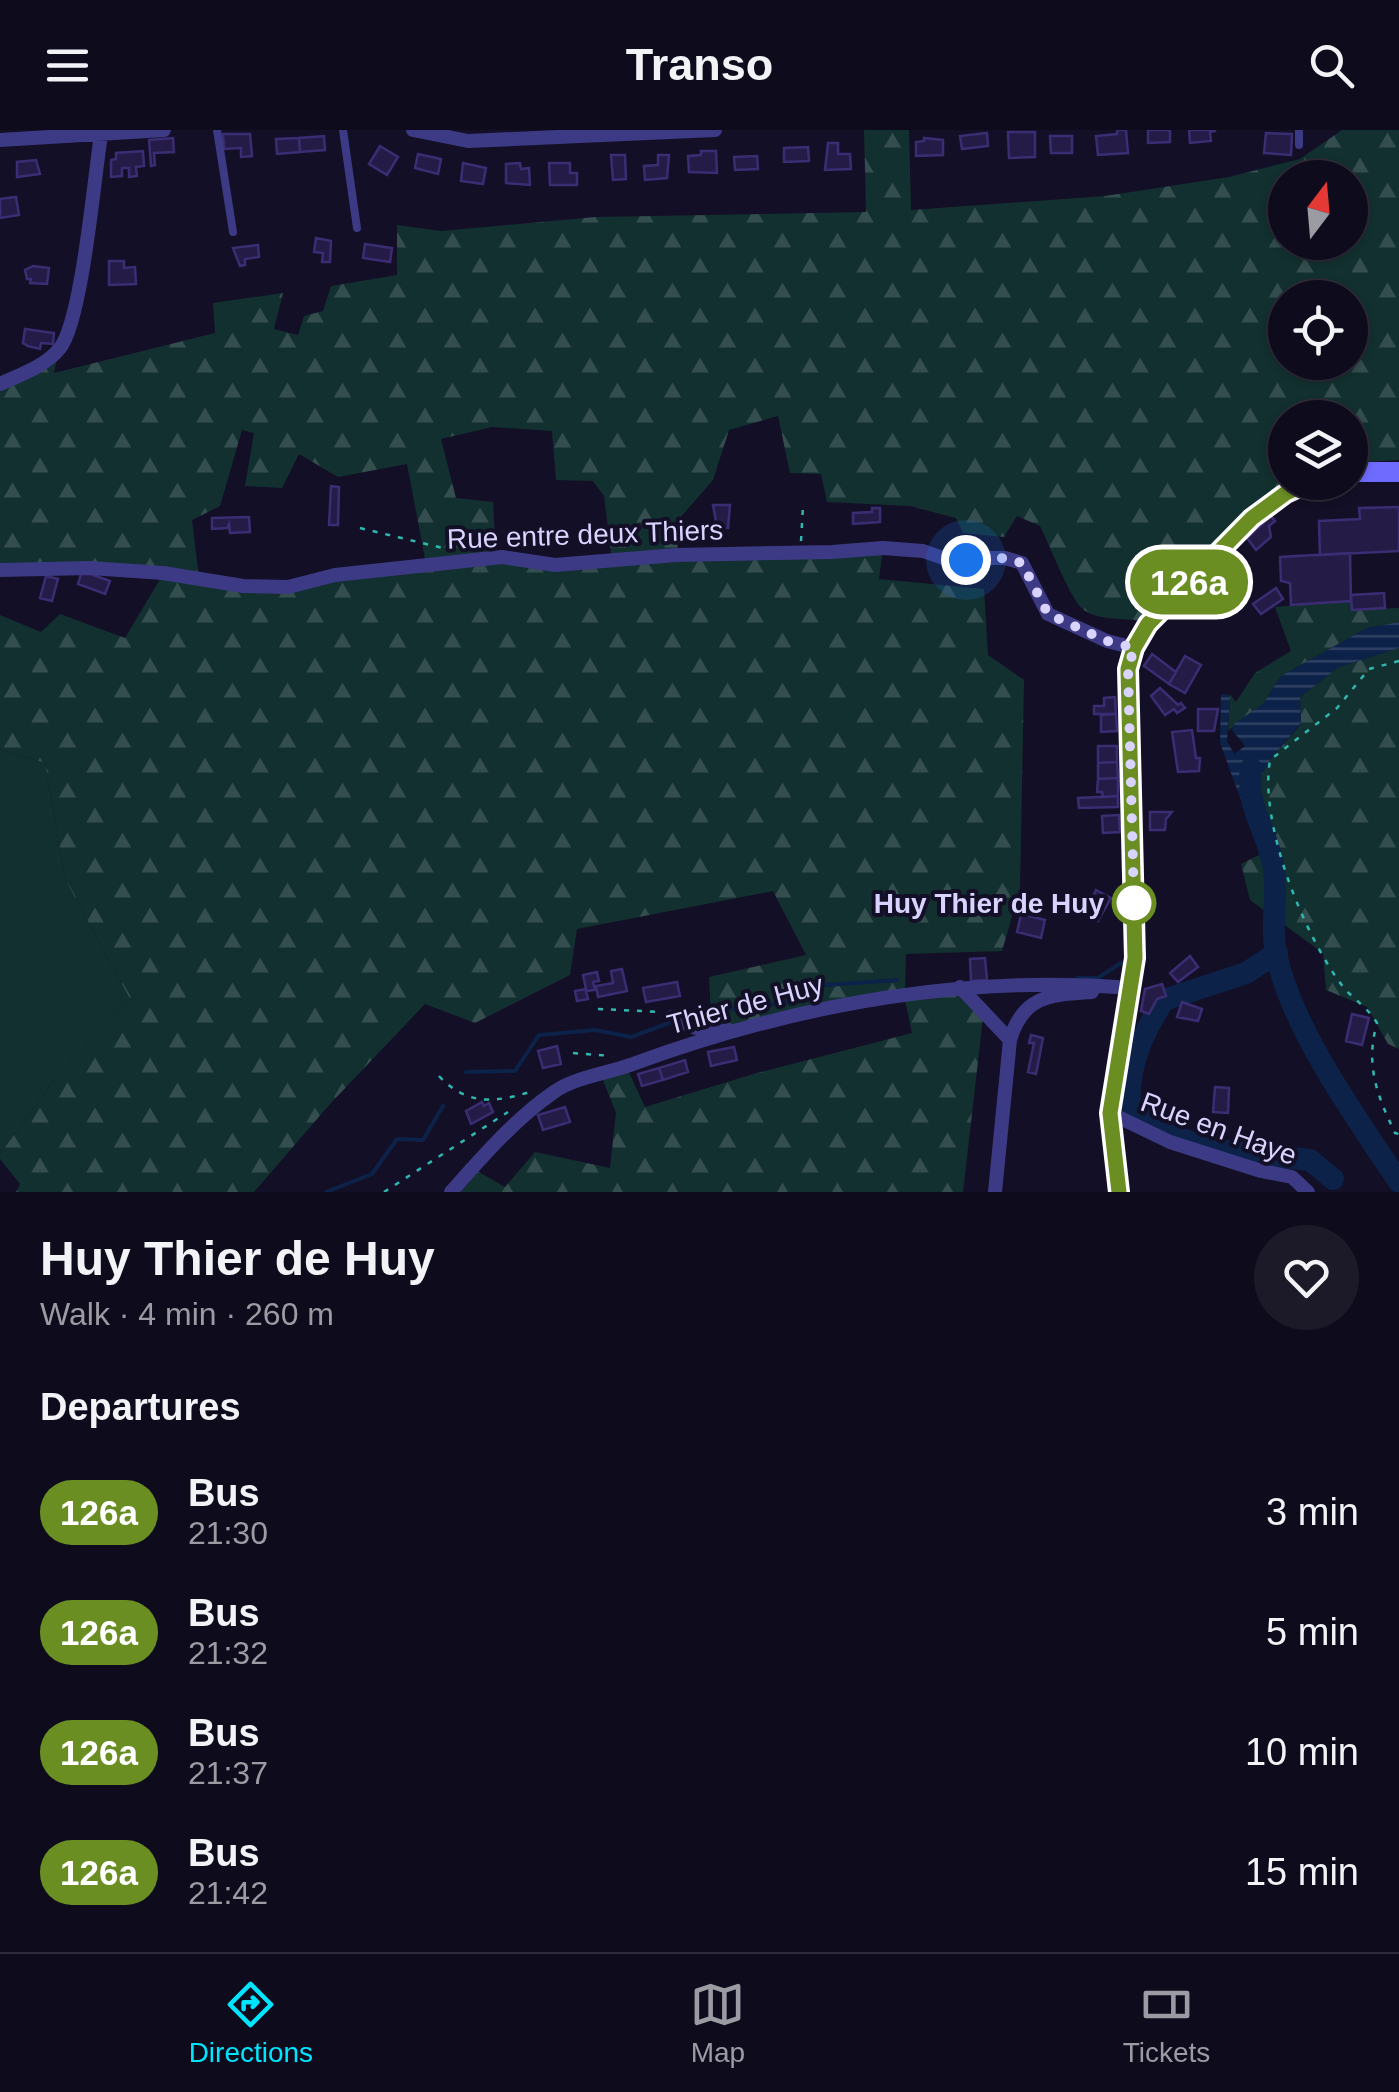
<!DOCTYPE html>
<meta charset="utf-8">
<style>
body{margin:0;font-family:Arial,sans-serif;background:#1c1929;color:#f1f3f6;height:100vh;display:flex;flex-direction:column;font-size:38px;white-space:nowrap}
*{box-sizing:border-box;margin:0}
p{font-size:32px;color:#9b9ba3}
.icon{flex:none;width:55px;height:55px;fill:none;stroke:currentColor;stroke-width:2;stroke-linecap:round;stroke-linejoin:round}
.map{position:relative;height:1062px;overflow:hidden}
.drawer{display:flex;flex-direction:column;background:#0e0b1c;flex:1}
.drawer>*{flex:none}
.badge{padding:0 20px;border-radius:32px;font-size:35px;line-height:65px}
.needle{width:65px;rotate:16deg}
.tools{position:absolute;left:1268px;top:30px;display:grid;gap:20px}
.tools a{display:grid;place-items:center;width:100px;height:100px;border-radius:50%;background:#0e0b1c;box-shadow:0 2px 8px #0004,0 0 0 2px #2e2b3b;font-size:50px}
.you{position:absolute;width:50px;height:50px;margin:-25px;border:8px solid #fff;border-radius:50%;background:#1a73e8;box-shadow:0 0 0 15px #1a73e833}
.map>.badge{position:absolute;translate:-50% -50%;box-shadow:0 0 0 5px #fff}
h2{padding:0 40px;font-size:38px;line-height:90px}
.round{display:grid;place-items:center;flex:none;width:105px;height:105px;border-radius:52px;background:#1c1929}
.overview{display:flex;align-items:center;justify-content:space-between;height:170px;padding:0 40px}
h1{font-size:48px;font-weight:700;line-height:75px}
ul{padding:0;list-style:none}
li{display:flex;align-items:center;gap:30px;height:120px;padding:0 40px}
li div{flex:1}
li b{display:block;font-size:38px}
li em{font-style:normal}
li .badge{min-width:110px;font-weight:700;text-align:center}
header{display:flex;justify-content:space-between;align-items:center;height:130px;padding:0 40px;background:#0e0b1c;font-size:45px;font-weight:700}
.menu{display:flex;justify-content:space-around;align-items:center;height:140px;border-top:2px solid #2e2b3b;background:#0e0b1c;font-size:28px;color:#9b9ba3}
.menu a{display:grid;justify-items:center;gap:5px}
.menu .current{color:#00e5ff}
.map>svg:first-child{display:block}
.grass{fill:#12302f}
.forest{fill:url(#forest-firs);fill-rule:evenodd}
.water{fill:url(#water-rules)}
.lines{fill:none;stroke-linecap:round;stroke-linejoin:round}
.stream{stroke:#0c2248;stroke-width:4}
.river{stroke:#0c2248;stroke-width:22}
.building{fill:#241b47;stroke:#3b2d73;stroke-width:2.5}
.path{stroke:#2fb8b0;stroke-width:2.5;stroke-dasharray:5 8;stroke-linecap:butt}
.lane{stroke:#3d3a85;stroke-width:8}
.street{stroke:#3d3a85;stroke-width:14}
.secondary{stroke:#6f6bff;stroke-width:20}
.line-casing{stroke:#fff;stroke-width:22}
.line{stroke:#6b8e23;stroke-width:15}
.walk{stroke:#d9d4ff;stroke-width:10;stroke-dasharray:0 18}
.stop-dot{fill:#fff;stroke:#6b8e23;stroke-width:5}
.labels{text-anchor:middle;stroke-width:8;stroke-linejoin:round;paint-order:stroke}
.street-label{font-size:28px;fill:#d9d4ff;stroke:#130f26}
.stop-label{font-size:28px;font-weight:bold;fill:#d9d4ff;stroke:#130f26;text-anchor:end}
</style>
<header><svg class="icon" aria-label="menu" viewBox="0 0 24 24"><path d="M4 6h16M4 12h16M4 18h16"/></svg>Transo<svg class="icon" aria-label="search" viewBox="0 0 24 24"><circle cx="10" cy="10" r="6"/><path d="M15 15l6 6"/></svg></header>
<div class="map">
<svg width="1399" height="1062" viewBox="0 0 1399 1062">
<defs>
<pattern id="forest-firs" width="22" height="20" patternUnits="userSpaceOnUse" patternTransform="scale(2.5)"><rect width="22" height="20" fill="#12302f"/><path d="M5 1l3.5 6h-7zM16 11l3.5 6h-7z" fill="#344d4e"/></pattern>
<pattern id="water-rules" width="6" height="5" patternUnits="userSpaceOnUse" patternTransform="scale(2.5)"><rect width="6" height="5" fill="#0c2248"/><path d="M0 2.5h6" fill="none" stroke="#2f4163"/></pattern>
</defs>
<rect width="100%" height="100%" fill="#130f26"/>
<!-- grass -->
<path class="grass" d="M0,619L45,633L65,749L130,869L54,950L0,1024Z"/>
<!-- forest -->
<path class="forest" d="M864,0H909L911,80L1105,66L1229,47L1300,29L1342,0H1399V330L1350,333V288H1285V352L1139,491C1122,487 1099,491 1084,480C1070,470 1050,415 1040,396L1017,386L1004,407L963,403L956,388L910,376L827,372L821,344L790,343L778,286L729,300L713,350L679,389L677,424L883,418L879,449L984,459L988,525L1024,550L1020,759L1002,821L906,824L905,864L960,857L984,879L963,1062H451L472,1038L505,1057L535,1022L610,1038L616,983L601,945L626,936L645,977L757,943L912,903L904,865L712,906L709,847L806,825L773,761L577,799L570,845L475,893L425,874L330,974L254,1062H16L20,1054L0,1029V1024L54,950L130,869L65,749L45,633L0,619V485L41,502L60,484L125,508L163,444L0,440V254L59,219L54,243L215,203L213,173L283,163L274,199L298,205L304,186L323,181L331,156L397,145V95L441,101L595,87L866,82ZM1285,48H1350V112H1285ZM1285,168H1350V232H1285ZM492,297L552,301L556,350L593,351L604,366L612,431L496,427L493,372L456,368L441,309ZM242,300L254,303L245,356L282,358L299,324L338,347L407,334L426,434L243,456L199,448L192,390L220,376Z
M1351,471L1353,480L1399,478V492L1367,498L1281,546L1263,574L1228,601L1230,565L1236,572L1255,543L1291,521L1275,477Z
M1399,518V919L1388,914L1367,877L1326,860L1323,823L1250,770L1241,734L1261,724L1249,666L1270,630L1301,594L1300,567L1339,537Z"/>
<!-- water -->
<path class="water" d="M1399,492V518L1339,537L1300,567L1301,593L1270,630L1249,666L1241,670L1220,613L1221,564L1230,565L1227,611L1234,624L1245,616L1232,600L1234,594L1263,574L1281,546L1367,498Z"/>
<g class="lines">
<!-- stream -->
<path class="stream" d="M1077,848H1098L1121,833
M466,942L515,941L539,905L595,900L631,907L696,883L800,871L812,856L897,850
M326,1062L372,1044L397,1009L423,1010L443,976"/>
<!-- river -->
<path class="river" d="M1251,638C1245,679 1269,702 1274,740C1278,765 1271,792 1275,817C1287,892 1357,989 1399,1052
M1277,823L1246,843L1164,870C1144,901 1128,934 1130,972L1140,983L1183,1009L1209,1019L1310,1030L1333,1049"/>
</g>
<!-- building -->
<path class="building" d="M1117,0H1126L1128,23L1098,25L1096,6L1117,4Z
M1148,0H1170V12L1148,13Z
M1189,0H1215V1L1210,2L1211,11L1190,13Z
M1008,2H1035V27L1009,28Z
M987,3L988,16L962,19L960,6Z
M1266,3L1292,4L1291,25L1264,23Z
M223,4H250L252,26L241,27V18L224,19Z
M324,6L325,20L300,22L299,8Z
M1050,6H1072V23H1051Z
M173,8L174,22L154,23L155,35L151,36L149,10Z
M299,8L300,22L277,24L276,9Z
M924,8L943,10V25L916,26V12L924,11Z
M828,13H838V24H850L851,39L825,40Z
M380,16L398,27L387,45L369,34Z
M808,17L809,31L784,32V18Z
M143,21L144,36L136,37L137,46L129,47V38H122V46L111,47V30L116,29V23Z
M701,21H716L717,43L689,42L688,26L701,25Z
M418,24L441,29L438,44L415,38Z
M611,25H625L626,49L613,50Z
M658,25H669L667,48L645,50L644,36L658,35Z
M757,26L758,39L735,40L734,27Z
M36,30L40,44L17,47V32Z
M463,33L486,38L483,54L461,51Z
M520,33L521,39L529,38L530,55L506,53V34Z
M549,33H570V43H577V55H550Z
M16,67L19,85L0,88V69Z
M316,108L331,111L330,132H322L323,123L314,122Z
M365,114L392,118L390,132L363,128Z
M258,115L259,127L245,129V135L240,136L233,118Z
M109,131H124V138L135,137L136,154L109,155Z
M33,136L49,138L47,154L30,153L31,149H27L25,140Z
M25,199L54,203L53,214L41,213L40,219L28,216L23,213Z
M331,356L339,357L338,395H329Z
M713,375H730L728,398L717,397Z
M1399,377V421L1320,425L1319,391L1360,389L1359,378Z
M872,378H880V392L853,394V383L872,382Z
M1271,386L1275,391L1269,396L1271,407L1256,420L1247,408Z
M249,387L250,402L230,403L229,394L227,398L212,399V388Z
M1350,423L1351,471L1291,475L1290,453L1281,451L1280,427Z
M82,441L110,451L105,464L78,454Z
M46,446L58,449L52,471L40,468Z
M1276,458L1283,469L1261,484L1253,474Z
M1384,463L1385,478L1352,480L1351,465Z
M1152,524L1176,542L1169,554L1144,536Z
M1185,526L1201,535L1185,563L1169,554Z
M1160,558L1178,575L1181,573L1185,578L1177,583L1174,579L1165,585L1151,566Z
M1115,567L1116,584H1094V576H1104V568Z
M1198,579H1218L1214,601H1198Z
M1116,584L1117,601L1101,602V585Z
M1192,600L1196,628H1200L1199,641L1178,642L1172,602Z
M1098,616H1117V632L1098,633Z
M1117,632L1118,648L1098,649V633Z
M1118,648V666L1103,667L1102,662H1097L1098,649Z
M1118,666V677L1079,678L1078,668Z
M1150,682H1172L1166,689L1165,700H1150Z
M1119,685L1120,702L1103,703L1102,686Z
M1096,760L1111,768L1098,791L1084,785Z
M1021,784L1045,790L1041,808L1017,802Z
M1190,826L1198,837L1178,852L1170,843Z
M985,828L987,850L971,851L970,829Z
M622,839L627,861L598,867L596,856L613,853L611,841Z
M597,842L599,851L593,852L595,860L586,861L588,869L577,871L575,861L586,859L583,845Z
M677,852L680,866L646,872L643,858Z
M1162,854L1166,866L1157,869L1149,884L1141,881L1145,859Z
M1182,872L1202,879L1198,891L1177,887Z
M1352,884L1369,888L1362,915L1346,911Z
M1031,905L1043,908L1036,944L1028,942L1034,913H1029Z
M557,916L561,934L543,938L538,921Z
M734,917L737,930L711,936L708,922Z
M685,930L688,942L663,950L659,938Z
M659,938L663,950L642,956L638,944Z
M1215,957L1229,958L1228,983L1213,982Z
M482,972L484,976L489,973L493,982L471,994L466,981Z
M565,977L570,992L543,1000L538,985Z"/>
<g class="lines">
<!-- path -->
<path class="path" d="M360,398L451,420
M801,411L803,376
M1399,531L1369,539L1337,578L1270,630C1259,693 1303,803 1341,854C1351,868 1367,876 1377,893C1365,935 1377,965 1395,1003L1399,1004
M598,879L661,882
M573,923L612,926
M439,946C467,976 495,973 533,961
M384,1062L508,982"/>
<!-- lane -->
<path class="lane" d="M217,0L233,102
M343,0L357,98
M1299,0V15
M671,884C691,907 701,902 729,897"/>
<!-- street -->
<path class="street" d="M413,0L468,11L715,0
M0,10L164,0
M0,254C20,245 46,236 60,218C82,190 94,49 101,5
M0,440L90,438L163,443L243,456L288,457L335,445L502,427L555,435L676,425L832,422L883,418L923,421L943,428H1005L1022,433L1048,484L1107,511L1134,518
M960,857L1010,910
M1110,983L1170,1012L1261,1041L1292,1047L1308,1062
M451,1062C483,1026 515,989 554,962C575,947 609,943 633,934C794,875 961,844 1132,858
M995,1062L1010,910C1023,865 1051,865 1092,862"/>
<!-- secondary -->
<path class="secondary" d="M1350,342H1399
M1119,1062L1110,983L1135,828L1128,539L1134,518L1148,494L1251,389L1286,363L1310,352"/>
</g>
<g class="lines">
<defs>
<path id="line" d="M1119,1062L1110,983L1135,828L1128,539L1134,518L1148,494L1252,388L1286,363L1310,352"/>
</defs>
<!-- line casing -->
<use href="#line" class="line-casing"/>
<!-- line -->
<use href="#line" class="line"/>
<!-- walk -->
<path class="walk" d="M966,430L1005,428L1022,433L1048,484L1107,511L1134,518L1128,539L1134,773"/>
</g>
<!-- markers -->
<circle class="stop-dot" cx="1134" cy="773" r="20"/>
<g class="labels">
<!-- street labels -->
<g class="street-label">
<text transform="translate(585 404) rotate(-2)" y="10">Rue entre deux Thiers</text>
<text transform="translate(745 874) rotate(-15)" y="10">Thier de Huy</text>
<text transform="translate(1219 998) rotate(20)" y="10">Rue en Haye</text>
</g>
<!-- stop labels -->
<g class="stop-label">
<text x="1104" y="783">Huy Thier de Huy</text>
</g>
</g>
</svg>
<div class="tools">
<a><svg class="needle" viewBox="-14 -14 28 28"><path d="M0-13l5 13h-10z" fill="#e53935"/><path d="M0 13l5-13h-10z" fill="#9b9ba3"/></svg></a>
<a><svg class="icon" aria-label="locate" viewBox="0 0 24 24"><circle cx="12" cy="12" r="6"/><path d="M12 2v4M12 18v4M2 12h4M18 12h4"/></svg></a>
<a><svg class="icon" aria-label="layers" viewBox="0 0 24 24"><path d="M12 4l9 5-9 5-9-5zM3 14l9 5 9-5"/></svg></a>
</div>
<div class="you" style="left:966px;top:430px"></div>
<b class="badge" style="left:1189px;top:452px;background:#6b8e23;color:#fff">126a</b>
</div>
<section class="drawer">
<div class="overview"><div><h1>Huy Thier de Huy</h1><p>Walk · 4 min · 260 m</p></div><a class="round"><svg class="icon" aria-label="heart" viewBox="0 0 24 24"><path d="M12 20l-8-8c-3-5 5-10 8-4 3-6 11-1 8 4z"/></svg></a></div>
<h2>Departures</h2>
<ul>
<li><span class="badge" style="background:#6b8e23;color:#fff">126a</span><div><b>Bus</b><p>21:30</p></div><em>3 min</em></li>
<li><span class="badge" style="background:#6b8e23;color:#fff">126a</span><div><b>Bus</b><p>21:32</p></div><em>5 min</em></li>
<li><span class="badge" style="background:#6b8e23;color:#fff">126a</span><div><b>Bus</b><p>21:37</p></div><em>10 min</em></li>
<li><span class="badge" style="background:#6b8e23;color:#fff">126a</span><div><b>Bus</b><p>21:42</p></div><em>15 min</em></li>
</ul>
</section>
<nav class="menu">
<a class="current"><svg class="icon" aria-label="directions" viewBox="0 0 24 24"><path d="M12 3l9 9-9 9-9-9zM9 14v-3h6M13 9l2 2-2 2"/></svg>Directions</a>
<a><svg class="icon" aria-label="map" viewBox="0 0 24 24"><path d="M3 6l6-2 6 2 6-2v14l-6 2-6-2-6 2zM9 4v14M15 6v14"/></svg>Map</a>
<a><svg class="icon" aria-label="tickets" viewBox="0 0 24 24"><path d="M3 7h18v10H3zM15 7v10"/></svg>Tickets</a>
</nav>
